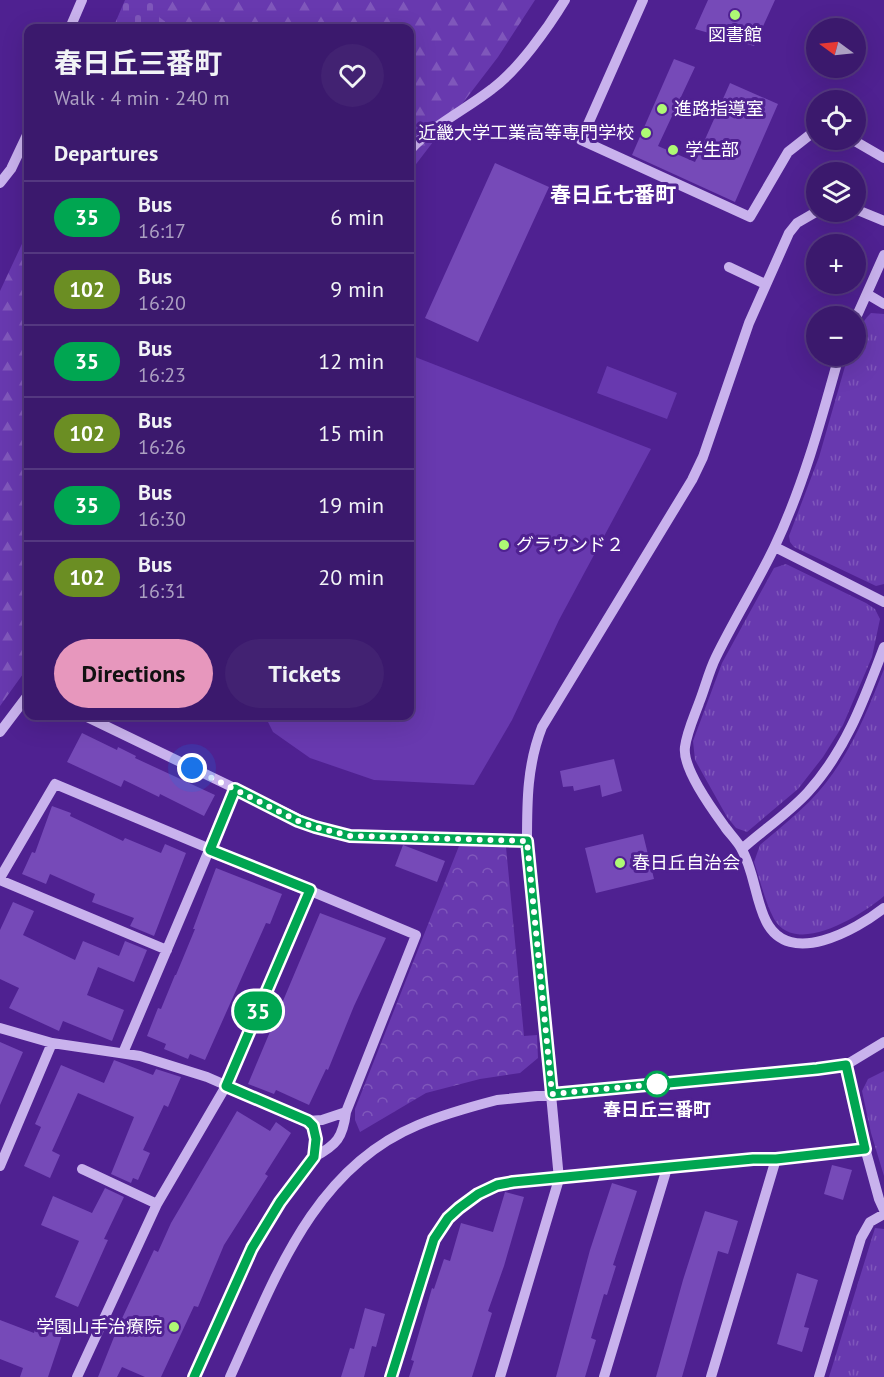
<!DOCTYPE html>
<meta charset="utf-8">
<style>
body{margin:0;font-family:"PT Sans","Noto Sans JP",sans-serif;background:#422272;color:#f1f3f6;height:100vh;display:flex;flex-direction:column;font-size:22px;white-space:nowrap}
*{box-sizing:border-box;margin:0}
p{font-size:20px;color:#aca0c2}
.icon{flex:none;width:33px;height:33px;fill:none;stroke:currentColor;stroke-width:2;stroke-linecap:round;stroke-linejoin:round}
.map{position:relative;flex:1;overflow:hidden}
.details{position:absolute;left:24px;top:24px;width:390px;height:696px;display:flex;flex-direction:column;background:#3b196d;border-radius:12px;box-shadow:0 6px 24px #0002,0 0 0 2px #543880}
.details>*{flex:none}
.badge{padding:0 12px;border-radius:20px;font-size:21px;line-height:39px}
.needle{width:39px;rotate:285deg}
.fabs{position:absolute;left:806px;top:18px;display:grid;gap:12px}
.fabs a{display:grid;place-items:center;width:60px;height:60px;border-radius:50%;background:#3b196d;box-shadow:0 6px 24px #0002,0 0 0 2px #543880;font-size:30px}
.you{position:absolute;width:30px;height:30px;margin:-15px;border:4px solid #fff;border-radius:50%;background:#1a73e8;box-shadow:0 0 0 9px #1a73e833}
.map>.badge{position:absolute;translate:-50% -50%;box-shadow:0 0 0 3px #fff}
h2{padding:0 30px;font-size:22px;line-height:54px}
.round{display:grid;place-items:center;flex:none;width:63px;height:63px;border-radius:32px;background:#422272}
.headline{display:flex;align-items:center;justify-content:space-between;height:102px;padding:0 30px}
h1{font-size:28px;font-weight:700;line-height:45px}
.button{display:flex;gap:12px;margin-top:auto;padding:12px 30px}
.button a{flex:1;height:69px;border-radius:36px;background:#e797bd;color:#111;font-size:24px;font-weight:700;line-height:69px;text-align:center}
.button a+a{background:#422272;color:#f1f3f6}
ul{padding:0;list-style:none}
li{display:flex;align-items:center;gap:18px;height:72px;padding:0 30px;border-top:2px solid #543880}
li div{flex:1}
li b{display:block;font-size:22px}
li em{font-style:normal}
li .badge{min-width:66px;font-weight:700;text-align:center}
.map>svg:first-child{display:block}
.grass{fill:url(#grass-tufts)}
.forest{fill:url(#forest-firs)}
.cemetery{fill:url(#cemetery-stones)}
.park{fill:url(#park-crowns)}
.pitch{fill:#6839af}
.building{fill:#764ab8}
.lines{fill:none;stroke-linecap:round;stroke-linejoin:round}
.minor{stroke:#c9b2ed;stroke-width:10}
.line-casing{stroke:#fff;stroke-width:14}
.line{stroke:#00a651;stroke-width:9}
.walk{stroke:#fff;stroke-width:6;stroke-dasharray:0 10.8}
.poi-dot{fill:#aef974;stroke:#4f2191;stroke-width:2}
.stop-dot{fill:#fff;stroke:#00a651;stroke-width:3}
.labels{text-anchor:middle;stroke-width:6;stroke-linejoin:round;paint-order:stroke}
.poi-label{font-size:18px;fill:#fff;stroke:#4f2191;text-anchor:start}
.stop-label{font-size:18px;font-weight:bold;fill:#fff;stroke:#4f2191}
.quarter-label{font-size:21px;font-weight:bold;fill:#fff;stroke:#4f2191}
</style>
<div class="map">
<svg width="884" height="1377" viewBox="0 0 884 1377">
<defs>
<pattern id="grass-tufts" width="24" height="20" patternUnits="userSpaceOnUse" patternTransform="scale(1.5)"><rect width="24" height="20" fill="#6839af"/><path d="M3 7l-1-3M5 7V3M7 7l1-3M15 17l-1-3M17 17v-4M19 17l1-3" fill="none" stroke="#7f57bb"/></pattern>
<pattern id="forest-firs" width="22" height="20" patternUnits="userSpaceOnUse" patternTransform="scale(1.5)"><rect width="22" height="20" fill="#6839af"/><path d="M5 1l3.5 6h-7zM16 11l3.5 6h-7z" fill="#7f57bb"/></pattern>
<pattern id="cemetery-stones" width="16" height="16" patternUnits="userSpaceOnUse" patternTransform="scale(1.5)"><rect width="16" height="16" fill="#6839af"/><path d="M2 7V4a2 2 0 0 1 4 0v3zM10 15v-3a2 2 0 0 1 4 0v3z" fill="#7f57bb"/></pattern>
<pattern id="park-crowns" width="20" height="18" patternUnits="userSpaceOnUse" patternTransform="scale(1.5)"><rect width="20" height="18" fill="#6839af"/><path d="M2 6a3 3 0 1 1 6 0M12 15a3 3 0 1 1 6 0" fill="none" stroke="#7f57bb"/></pattern>
</defs>
<rect width="100%" height="100%" fill="#4f2191"/>
<!-- grass -->
<path class="grass" d="M871,313L884,314V584L876,586L794,547L790,542L789,536L819,457L848,356H855C855,340 859,324 871,313Z
M786,564L866,603L875,609L880,619L872,657L843,725L823,757L798,789L747,832L736,828L727,817L695,760L693,741L722,663L774,568Z
M884,669V896C862,915 796,957 774,919C765,902 760,880 754,862L760,845C776,831 794,817 809,802C846,765 865,717 884,669Z
M884,1071V1176L871,1133L862,1091L868,1079Z
M875,1228L884,1229V1377H829Z"/>
<!-- forest -->
<path class="forest" d="M139,0H535L498,57L410,172V28H125Z
M28,231V667L0,706V291Z"/>
<!-- cemetery -->
<path class="cemetery" d="M125,0H166L159,17L174,28H113Z"/>
<!-- park -->
<path class="park" d="M459,846L506,847L524,1036L537,1035L538,1058L520,1073L480,1079L426,1093L360,1132L355,1120V1109Z"/>
<!-- pitch -->
<path class="pitch" d="M410,355L651,449L559,620L512,720L474,785L374,780L310,758L273,732L265,716H410Z
M607,366L677,393L667,419L597,393Z"/>
<!-- building -->
<path class="building" d="M708,0H775L754,46L695,29Z
M674,59L695,67L658,146L695,162L730,83L778,104L735,202L632,155Z
M495,163L549,187L478,342L425,318Z
M82,733L117,750L118,747L136,756L135,758L215,795L204,816L160,794L159,797L124,780L121,787L67,762Z
M614,759L622,791L602,797L600,785L574,791L573,786L563,787L560,771Z
M52,806L71,813L70,816L123,841L125,838L161,853L165,844L186,853L154,936L130,926L134,918L92,902L95,894L50,874L46,884L22,874L32,852L35,853Z
M643,834L654,879L596,893L585,848Z
M403,845L445,861L437,882L395,866Z
M216,868L282,894L270,924L266,923L205,1060L190,1054L188,1059L164,1049L166,1044L147,1036L158,1008L161,1009L175,975H176L195,929H193Z
M13,902L34,911L23,935L75,960L83,941L119,956L125,941L147,950L134,982L98,967L87,995L124,1010L112,1041L63,1021L59,1031L9,1008L19,988L0,979V930Z
M320,913L386,938L354,1006L328,1070L326,1069L309,1105L276,1090L274,1094L248,1084Z
M0,1042L23,1052L0,1105Z
M114,1060L153,1075L156,1069L181,1077L168,1107L164,1105L143,1150L150,1153L138,1180L133,1178L131,1183L111,1174L134,1117L78,1093L52,1151L60,1155L50,1178L24,1166L41,1127L35,1124L61,1065L104,1083Z
M237,1111L270,1131L276,1122L291,1133L265,1174L268,1176L224,1245L198,1307L194,1306L161,1377H145L122,1367L117,1377H98L118,1327L154,1250L158,1252L171,1223Z
M832,1165L852,1170L843,1200L824,1194Z
M612,1183L637,1191L613,1265L616,1266L607,1295L604,1294L591,1338L596,1340L585,1377H556L590,1250Z
M105,1188L124,1197L104,1239L108,1240L78,1307L55,1297L79,1241L41,1225L53,1196L92,1213Z
M505,1192L524,1197L504,1266L488,1311L492,1313L472,1377H409L414,1361L411,1360L432,1288L434,1289L444,1259L450,1261L461,1223L493,1232Z
M705,1211L738,1221L728,1254L718,1251L682,1377H656L683,1280Z
M797,1273L818,1280L804,1327L809,1328L802,1352L777,1344Z
M365,1308L385,1314L376,1347L372,1346L364,1377H341L350,1348L354,1349Z
M0,1320L34,1333L36,1326L62,1335L48,1377H20L23,1368L0,1359Z"/>
<g class="lines">
<!-- minor -->
<path class="minor" d="M643,0L581,140L750,217L788,152L816,130
M70,28L82,0
M853,140L884,158
M410,150C433,125 465,110 492,89C518,70 548,28 565,0
M0,183L11,169L28,133
M855,209L884,221
M729,267L765,284
M867,294L884,304
M855,320L884,255
M839,356C821,421 803,487 774,548C756,585 734,620 716,657C709,671 705,688 699,703C694,717 687,732 685,747C682,768 712,809 725,827C730,834 737,841 741,848C754,870 755,899 766,921C789,968 856,930 884,908
M775,547L884,602
M85,716L315,827L350,836L527,841
M0,732L28,695
M742,849C763,830 789,813 808,792C846,750 864,700 884,647
M0,878L55,784L416,935L346,1112C343,1137 337,1145 314,1157L280,1202L252,1248L194,1377
M0,880L167,950
M0,1028L52,1043L140,1056L207,1077L308,1121L322,1120L346,1112
M123,1053L235,789
M846,1065L865,1148L879,1199L884,1210
M308,1121C317,1132 317,1143 314,1157
M0,1166L52,1043
M82,1169L157,1204
M77,1377L157,1204L226,1086L310,890
M230,1377C274,1281 312,1169 418,1125C444,1114 470,1107 497,1100L846,1065L884,1042
M391,1377C400,1349 408,1321 417,1293C422,1276 426,1256 433,1240C448,1209 481,1189 513,1182L753,1159H776L865,1148
M500,1377L559,1179L527,841C527,802 527,765 542,727L692,480L703,457L749,323L789,233L797,223L816,212
M604,1377L667,1168
M711,1377L776,1159
M819,1377L861,1238L870,1222L884,1214"/>
</g>
<g class="lines">
<defs>
<path id="line" d="M194,1377L252,1248L280,1202L314,1157L316,1139L313,1126L308,1121L226,1086L310,890L210,850L235,789L298,821L315,827L350,836L527,841L552,1094L817,1069L846,1065L865,1149L776,1159H753L513,1182L497,1185L478,1194L459,1208L448,1218L434,1239L391,1377"/>
</defs>
<!-- line casing -->
<use href="#line" class="line-casing"/>
<!-- line -->
<use href="#line" class="line"/>
<!-- walk -->
<path class="walk" d="M192,768L298,821L315,827L350,836L527,841L552,1094L657,1084"/>
</g>
<!-- markers -->
<g class="poi-dot">
<circle cx="735" cy="15" r="6"/>
<circle cx="662" cy="109" r="6"/>
<circle cx="646" cy="133" r="6"/>
<circle cx="673" cy="150" r="6"/>
<circle cx="504" cy="545" r="6"/>
<circle cx="620" cy="863" r="6"/>
<circle cx="174" cy="1327" r="6"/>
</g>
<circle class="stop-dot" cx="657" cy="1084" r="12"/>
<g class="labels">
<!-- poi labels -->
<g class="poi-label">
<text x="735" y="41" text-anchor="middle">図書館</text>
<text x="674" y="115">進路指導室</text>
<text x="634" y="139" text-anchor="end">近畿大学工業高等専門学校</text>
<text x="685" y="156">学生部</text>
<text x="516" y="551">グラウンド２</text>
<text x="632" y="869">春日丘自治会</text>
<text x="162" y="1333" text-anchor="end">学園山手治療院</text>
</g>
<!-- stop labels -->
<g class="stop-label">
<text x="657" y="1116">春日丘三番町</text>
</g>
<!-- quarter labels -->
<g class="quarter-label">
<text x="613" y="202">春日丘七番町</text>
</g>
</g>
</svg>
<div class="fabs">
<a><svg class="needle" viewBox="-14 -14 28 28"><path d="M0-13l5 13h-10z" fill="#e53935"/><path d="M0 13l5-13h-10z" fill="#aca0c2"/></svg></a>
<a><svg class="icon" aria-label="locate" viewBox="0 0 24 24"><circle cx="12" cy="12" r="6"/><path d="M12 2v4M12 18v4M2 12h4M18 12h4"/></svg></a>
<a><svg class="icon" aria-label="layers" viewBox="0 0 24 24"><path d="M12 4l9 5-9 5-9-5zM3 14l9 5 9-5"/></svg></a>
<a>+</a>
<a>−</a>
</div>
<div class="you" style="left:192px;top:768px"></div>
<b class="badge" style="left:258px;top:1011px;background:#00a651;color:#fff">35</b>
<section class="details">
<div class="headline"><div><h1>春日丘三番町</h1><p>Walk · 4 min · 240 m</p></div><a class="round"><svg class="icon" aria-label="heart" viewBox="0 0 24 24"><path d="M12 20l-8-8c-3-5 5-10 8-4 3-6 11-1 8 4z"/></svg></a></div>
<h2>Departures</h2>
<ul>
<li><span class="badge" style="background:#00a651;color:#fff">35</span><div><b>Bus</b><p>16:17</p></div><em>6 min</em></li>
<li><span class="badge" style="background:#6b8e23;color:#fff">102</span><div><b>Bus</b><p>16:20</p></div><em>9 min</em></li>
<li><span class="badge" style="background:#00a651;color:#fff">35</span><div><b>Bus</b><p>16:23</p></div><em>12 min</em></li>
<li><span class="badge" style="background:#6b8e23;color:#fff">102</span><div><b>Bus</b><p>16:26</p></div><em>15 min</em></li>
<li><span class="badge" style="background:#00a651;color:#fff">35</span><div><b>Bus</b><p>16:30</p></div><em>19 min</em></li>
<li><span class="badge" style="background:#6b8e23;color:#fff">102</span><div><b>Bus</b><p>16:31</p></div><em>20 min</em></li>
</ul>
<div class="button"><a>Directions</a><a>Tickets</a></div>
</section>
</div>
